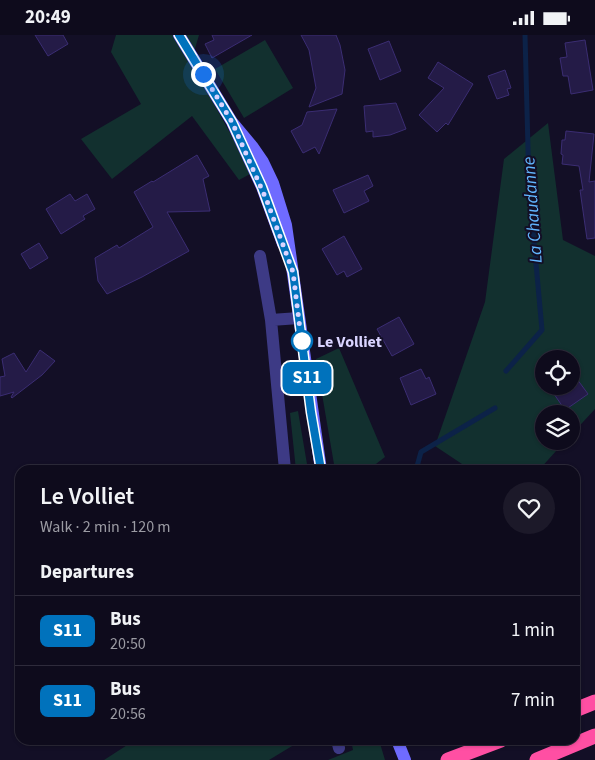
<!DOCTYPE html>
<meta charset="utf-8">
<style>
body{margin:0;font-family:"Source Sans 3",sans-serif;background:#1c1929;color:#f1f3f6;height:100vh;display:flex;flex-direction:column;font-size:19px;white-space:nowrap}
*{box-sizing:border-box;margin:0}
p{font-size:16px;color:#9b9ba3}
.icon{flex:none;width:28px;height:28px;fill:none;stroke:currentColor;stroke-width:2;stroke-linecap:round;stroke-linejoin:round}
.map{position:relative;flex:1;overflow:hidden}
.side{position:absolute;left:15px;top:430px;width:565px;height:280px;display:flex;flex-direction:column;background:#0e0b1c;border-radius:15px;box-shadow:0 1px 4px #0004,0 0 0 1px #2e2b3b}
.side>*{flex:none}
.badge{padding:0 10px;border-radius:8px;font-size:18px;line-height:32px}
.tools{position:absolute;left:535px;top:315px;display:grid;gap:10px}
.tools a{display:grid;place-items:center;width:45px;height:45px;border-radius:50%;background:#0e0b1c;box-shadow:0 1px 4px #0004,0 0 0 1px #2e2b3b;font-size:25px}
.you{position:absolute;width:25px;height:25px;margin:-12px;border:4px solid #fff;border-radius:50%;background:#1a73e8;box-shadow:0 0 0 8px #1a73e833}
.map>.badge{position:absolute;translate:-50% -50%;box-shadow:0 0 0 2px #fff}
h2{padding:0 25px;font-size:19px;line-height:45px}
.round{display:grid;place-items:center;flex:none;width:52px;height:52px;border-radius:26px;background:#1c1929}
.head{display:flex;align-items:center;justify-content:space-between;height:85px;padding:0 25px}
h1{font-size:24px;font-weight:600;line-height:38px}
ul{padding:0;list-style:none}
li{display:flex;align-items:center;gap:15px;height:70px;padding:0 25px;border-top:1px solid #2e2b3b}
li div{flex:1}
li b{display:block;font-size:19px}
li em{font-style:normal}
li .badge{min-width:55px;font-weight:700;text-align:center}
.status{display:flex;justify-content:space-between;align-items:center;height:35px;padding:0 25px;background:#0e0b1c;direction:ltr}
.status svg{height:14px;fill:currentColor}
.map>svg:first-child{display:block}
.green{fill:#12302f;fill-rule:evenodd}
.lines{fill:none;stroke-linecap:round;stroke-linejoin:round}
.stream{stroke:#0c2248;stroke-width:5}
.building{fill:#241b47;stroke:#3b2d73}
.minor{stroke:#3d3a85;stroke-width:12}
.secondary{stroke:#6f6bff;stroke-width:12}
.motorway{stroke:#ff4fa3;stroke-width:15}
.line-casing{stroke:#fff;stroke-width:11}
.line{stroke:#0072bc;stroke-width:8}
.walk{stroke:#d9d4ff;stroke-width:5;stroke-dasharray:0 9}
.stop-dot{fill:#fff;stroke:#0072bc;stroke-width:2.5}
.labels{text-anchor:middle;stroke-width:4;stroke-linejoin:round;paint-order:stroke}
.stop-label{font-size:16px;font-weight:bold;fill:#d9d4ff;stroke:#130f26;text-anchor:start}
.water-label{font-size:18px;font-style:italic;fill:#62b6ff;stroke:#130f26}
</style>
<div class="status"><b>20:49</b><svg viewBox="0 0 49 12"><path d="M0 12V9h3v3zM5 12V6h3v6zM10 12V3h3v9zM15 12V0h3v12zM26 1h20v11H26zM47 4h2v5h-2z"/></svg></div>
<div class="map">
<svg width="595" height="725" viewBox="0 0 595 725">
<rect width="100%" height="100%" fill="#130f26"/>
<!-- green -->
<path class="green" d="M116,0H199L191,27L252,138L239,145L192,81L112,144L81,104L141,69L111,17Z
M265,5L293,53L244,83L215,34Z
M548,88L563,205L595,221V374L571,400V379H544V406H565L539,435H471L435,411L485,267L504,124ZM544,324H571V351H544Z
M339,313L385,422L368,435H335L316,324Z
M298,376L308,435H296L290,378Z
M135,705H302L269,725H104Z
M351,705H379L385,725H328L353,715Z"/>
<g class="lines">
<!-- stream -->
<path class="stream" d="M506,336L542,295L529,151L525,0
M416,435L421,417L495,373"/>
</g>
<!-- building -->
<path class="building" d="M35,0H63L68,9L48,21Z
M212,0H252L212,23L205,9L214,5Z
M301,0H336L340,10L345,35L342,59L309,72L316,53L309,15Z
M585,5L593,55L571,59L568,41H563L560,23L567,22L565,8Z
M389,6L401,36L380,45L368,14Z
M438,27L473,49L448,90L446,88L437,97L419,80L444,53L428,43Z
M505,35L511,53L507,54L509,60L497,64L488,41Z
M396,68L406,94L390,100L373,102V96L366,97L364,71Z
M337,74L319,119L315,112L303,118L291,96L302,90L307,77Z
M566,96L594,99L589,147L595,146V203L587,204L580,155H583L579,131L562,129L563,120L561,119L562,105H565Z
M197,120L209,141L203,144L210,176L167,177L189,216L142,242L107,259L98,246L95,223L117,210L119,213L153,192L134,157L152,146L153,147Z
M368,140L373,151L364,156L369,166L344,178L333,155Z
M70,159L75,166L87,159L95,174L83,181L85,184L61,199L46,174Z
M344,201L362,234L347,242L344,236L337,240L322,214Z
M39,208L48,223L30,234L21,219Z
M399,282L414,309L392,321L377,294Z
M40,315L55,326L42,340L12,363L11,362L14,357L0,361V342L5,341L2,324L14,318L26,337Z
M421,334L426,344L429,342L436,359L411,370L400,343Z
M577,344L588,359L565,375L554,359L566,351H571V348Z"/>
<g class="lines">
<!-- minor -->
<path class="minor" d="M260,221L271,285L299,283
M271,285L285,435
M337,705L339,713"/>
<!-- secondary -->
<path class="secondary" d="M179,0L232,87L262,152L283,209
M232,87L252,111L263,127L273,148L286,190L321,435
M397,705L405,725"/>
<!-- motorway -->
<path class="motorway" d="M575,675L595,667
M448,725L501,705
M537,725L595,701"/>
</g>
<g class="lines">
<defs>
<path id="line" d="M179,0L232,87L262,152L293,237L311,377L321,435"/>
</defs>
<!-- line casing -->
<use href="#line" class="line-casing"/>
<!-- line -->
<use href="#line" class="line"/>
<!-- walk -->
<path class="walk" d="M203,39L232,87L267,166L293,237L302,311V306"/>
</g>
<!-- markers -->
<circle class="stop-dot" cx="302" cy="306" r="10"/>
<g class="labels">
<!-- stop labels -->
<g class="stop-label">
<text x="317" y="312">Le Volliet</text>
</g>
<!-- water labels -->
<g class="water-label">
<text transform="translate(532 175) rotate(-94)" y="6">La Chaudanne</text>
</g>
</g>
</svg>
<div class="tools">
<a><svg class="icon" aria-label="locate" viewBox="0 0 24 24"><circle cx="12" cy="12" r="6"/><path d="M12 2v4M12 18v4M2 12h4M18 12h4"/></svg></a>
<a><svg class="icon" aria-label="layers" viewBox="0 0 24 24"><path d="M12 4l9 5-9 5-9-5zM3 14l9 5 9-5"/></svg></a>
</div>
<div class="you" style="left:203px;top:39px"></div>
<b class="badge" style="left:307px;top:343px;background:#0072bc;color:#fff">S11</b>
<section class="side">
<div class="head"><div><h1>Le Volliet</h1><p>Walk · 2 min · 120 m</p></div><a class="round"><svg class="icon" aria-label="heart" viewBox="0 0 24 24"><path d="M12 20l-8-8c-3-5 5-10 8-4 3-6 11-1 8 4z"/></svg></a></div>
<h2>Departures</h2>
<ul>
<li><span class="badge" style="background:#0072bc;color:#fff">S11</span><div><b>Bus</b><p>20:50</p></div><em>1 min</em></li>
<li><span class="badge" style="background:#0072bc;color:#fff">S11</span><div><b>Bus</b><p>20:56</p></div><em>7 min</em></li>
</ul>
</section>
</div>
